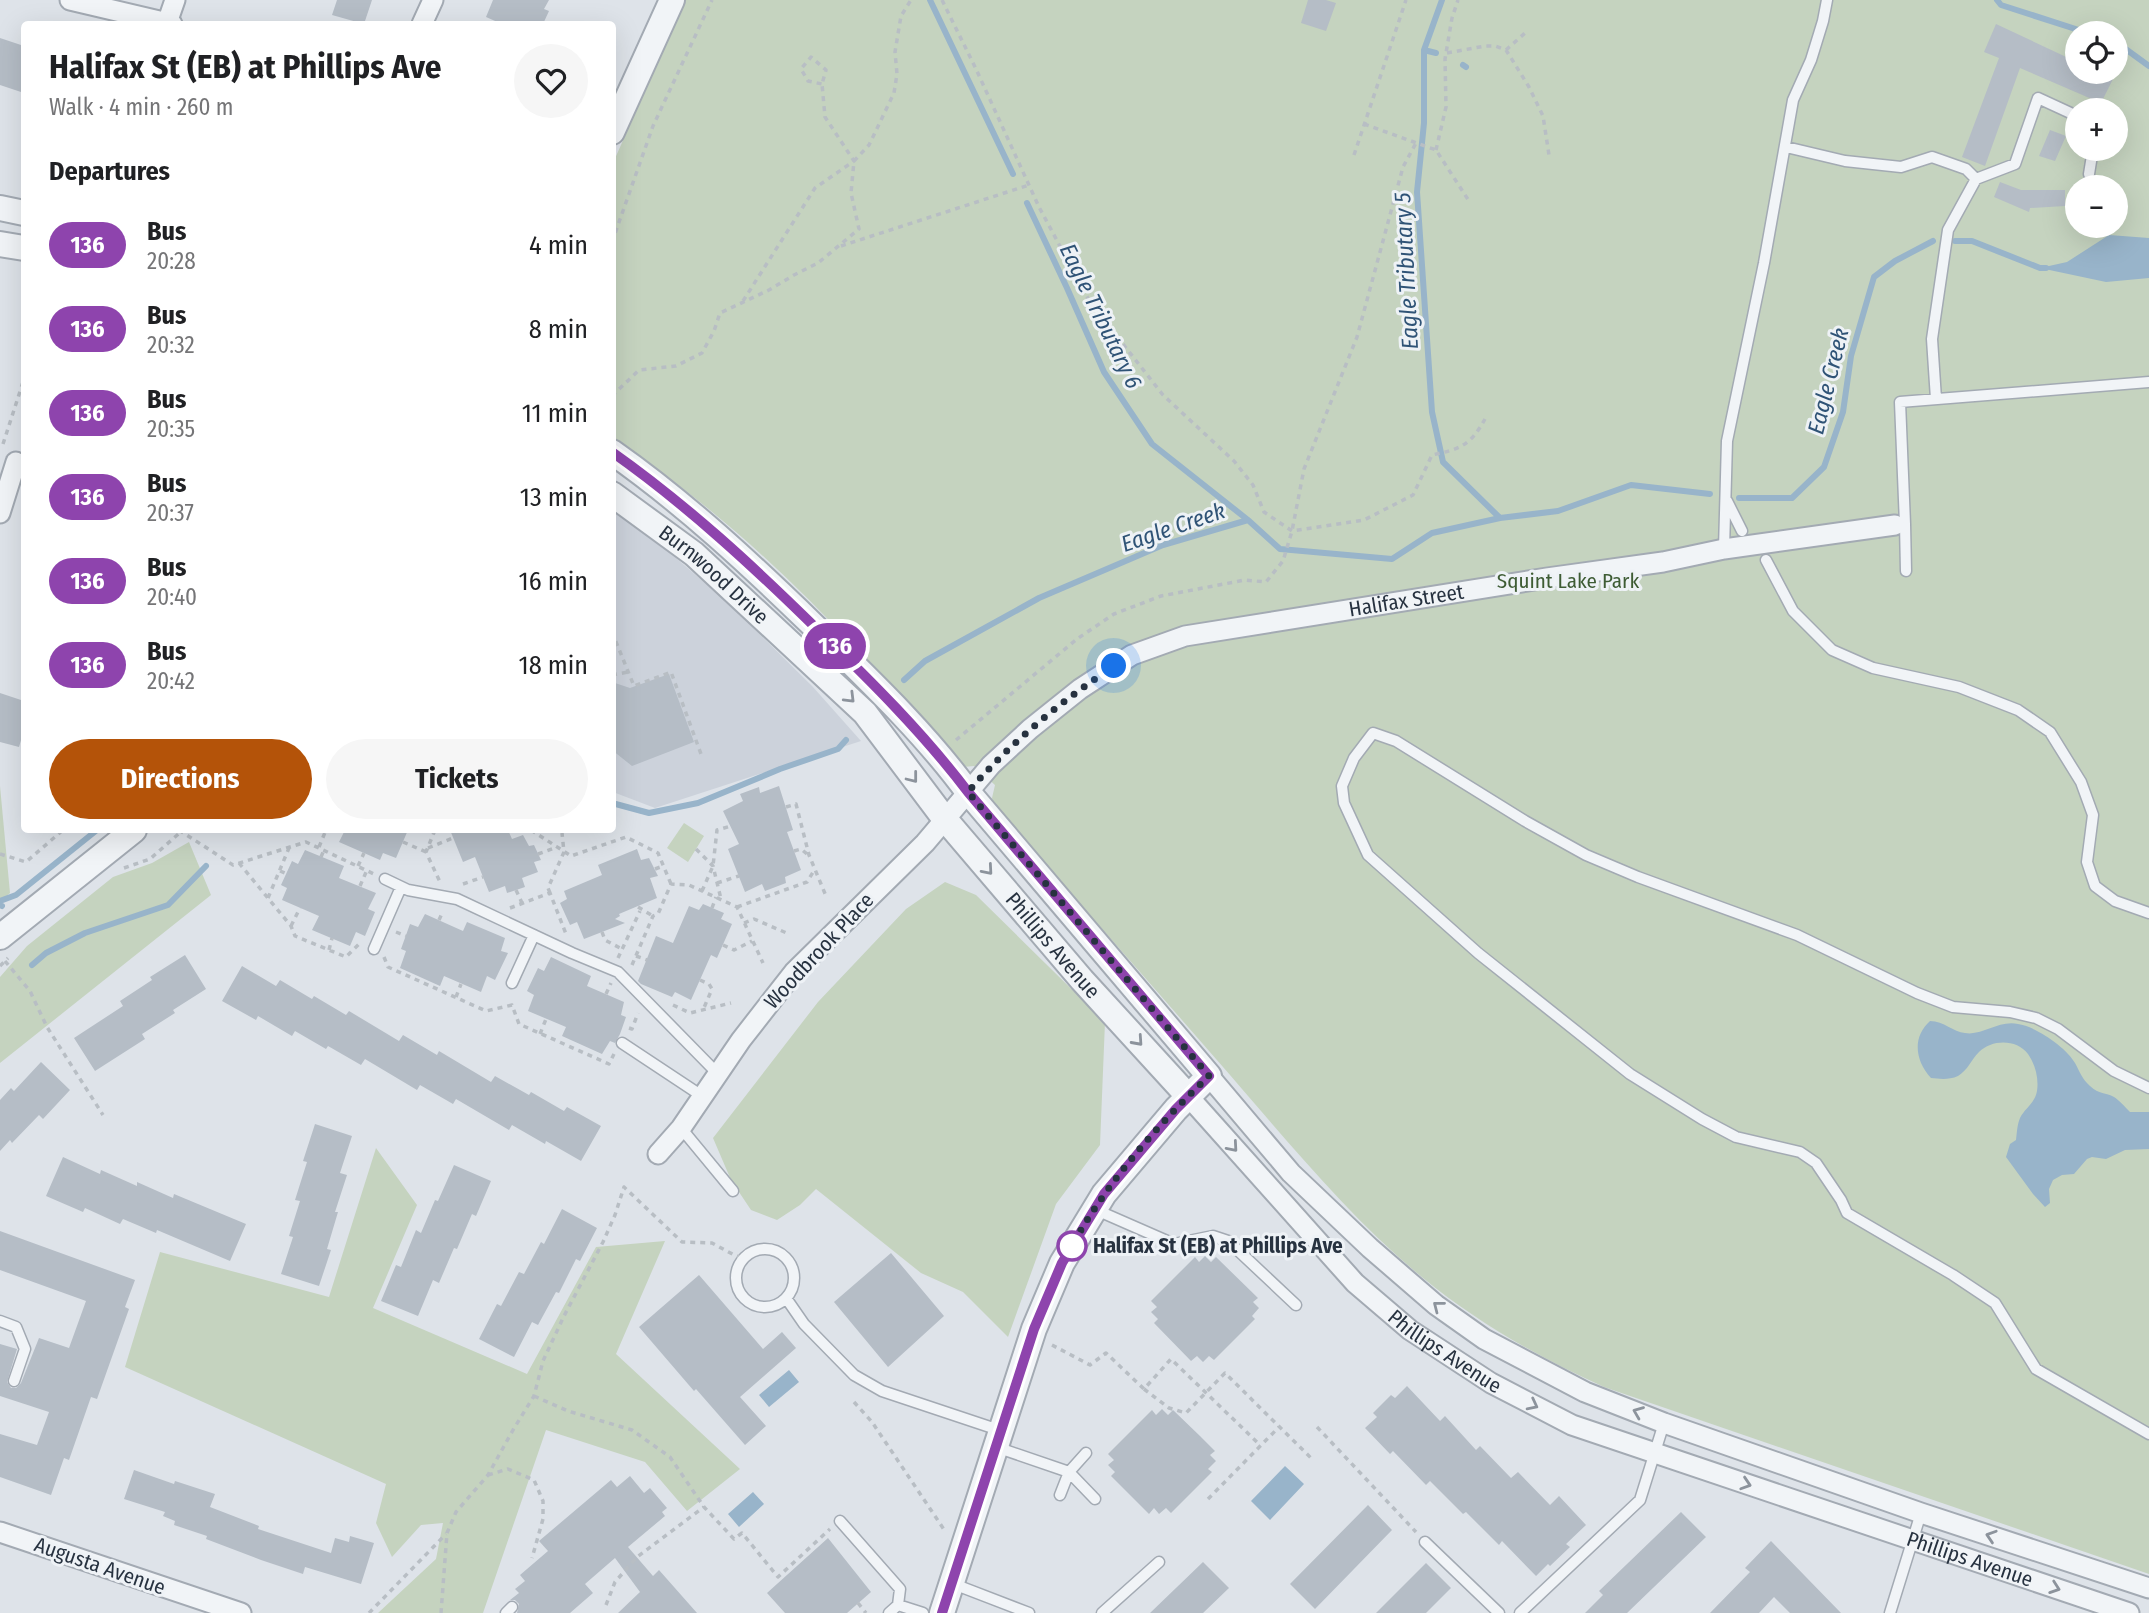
<!DOCTYPE html>
<meta charset="utf-8">
<style>
body{margin:0;font-family:"Fira Sans Condensed",sans-serif;background:#f6f6f6;color:#202124;height:100vh;display:flex;flex-direction:column;font-size:26px;white-space:nowrap}
*{box-sizing:border-box;margin:0}
p{font-size:23px;color:#757577}
.icon{flex:none;width:38px;height:38px;fill:none;stroke:currentColor;stroke-width:2;stroke-linecap:round;stroke-linejoin:round}
.map{position:relative;flex:1;overflow:hidden}
.drawer{position:absolute;left:21px;top:21px;width:595px;height:812px;display:flex;flex-direction:column;background:#fff;border-radius:7px;box-shadow:0 7px 28px #0002}
.drawer>*{flex:none}
.badge{padding:0 14px;border-radius:23px;font-size:24px;line-height:46px}
.controls{position:absolute;left:2065px;top:21px;display:grid;gap:14px}
.controls a{display:grid;place-items:center;width:63px;height:63px;border-radius:50%;background:#fff;box-shadow:0 7px 28px #0002;font-size:35px}
.you{position:absolute;width:35px;height:35px;margin:-18px;border:5px solid #fff;border-radius:50%;background:#1a73e8;box-shadow:0 0 0 10px #1a73e833}
.map>.badge{position:absolute;translate:-50% -50%;box-shadow:0 0 0 4px #fff}
h2{padding:0 28px;font-size:26px;line-height:63px}
.round{display:grid;place-items:center;flex:none;width:74px;height:74px;border-radius:37px;background:#f6f6f6}
.head{display:flex;align-items:center;justify-content:space-between;height:119px;padding:0 28px}
h1{font-size:33px;font-weight:700;line-height:52px}
.action{display:flex;gap:14px;margin-top:auto;padding:14px 28px}
.action a{flex:1;height:80px;border-radius:42px;background:#b45309;color:#fff;font-size:28px;font-weight:700;line-height:80px;text-align:center}
.action a+a{background:#f6f6f6;color:#202124}
ul{padding:0;list-style:none}
li{display:flex;align-items:center;gap:21px;height:84px;padding:0 28px}
li div{flex:1}
li b{display:block;font-size:26px}
li em{font-style:normal}
li .badge{min-width:77px;font-weight:700;text-align:center}
.map>svg:first-child{display:block}
.built{fill:#ccd2db}
.green{fill:#c5d3bf;fill-rule:evenodd}
.water{fill:#98b4ca}
.lines{fill:none;stroke-linecap:round;stroke-linejoin:round}
.stream{stroke:#98b4ca;stroke-width:6}
.building{fill:#b5bdc6}
.service-casing{stroke:#a3aab3;stroke-width:13}
.minor-casing{stroke:#a3aab3;stroke-width:23}
.tertiary-casing{stroke:#a3aab3;stroke-width:28}
.path{stroke:#b8bec4;stroke-width:3.5;stroke-dasharray:5 5;stroke-linecap:butt}
.service{stroke:#f1f4f7;stroke-width:10}
.minor{stroke:#f1f4f7;stroke-width:19}
.tertiary{stroke:#f1f4f7;stroke-width:24}
.oneway{stroke:#8c939c}
.line-casing{stroke:#fff;stroke-width:16}
.line{stroke:#8e44ad;stroke-width:10}
.walk{stroke:#273240;stroke-width:7;stroke-dasharray:0 12.6}
.stop-dot{fill:#fff;stroke:#8e44ad;stroke-width:3.5}
.labels{text-anchor:middle;stroke-width:6;stroke-linejoin:round;paint-order:stroke}
.street-label{font-size:21px;fill:#273240;stroke:#eef2f6}
.park-label{font-size:21px;fill:#3e5c34;stroke:#eef2f6}
.stop-label{font-size:21px;font-weight:bold;fill:#273240;stroke:#eef2f6;text-anchor:start}
.water-label{font-size:23px;font-style:italic;fill:#2f5376;stroke:#eef2f6}
</style>
<div class="map">
<svg width="2149" height="1613" viewBox="0 0 2149 1613">
<rect width="100%" height="100%" fill="#dee3e9"/>
<!-- built -->
<path class="built" d="M612,508L654,539L728,603L813,687L861,741L655,808L613,792Z"/>
<!-- green -->
<path class="green" d="M685,0H2149V1574L1604,1387C1540,1358 1478,1323 1423,1278C1348,1217 1280,1132 1216,1059C1143,975 1069,892 995,808L992,798L995,785L974,766L963,767L953,761C920,723 888,684 855,648C783,569 701,497 613,438V163ZM2077,33H2116V72H2077ZM2077,110H2116V149H2077ZM2077,187H2116V226H2077Z
M0,786L10,893L0,902Z
M684,823L704,836L688,862L667,848Z
M189,842L211,895L0,1063V977L27,946L113,877L152,863Z
M945,882L976,895L1105,1022L1100,1145L1056,1204L1008,1337L963,1292L921,1273L816,1189L800,1205L777,1220L751,1210L731,1180L713,1138L818,1002L906,909Z
M376,1148L417,1205L373,1308L527,1374L596,1247L665,1241L616,1354L740,1469L687,1511L645,1462L546,1430L483,1613H378L436,1559L443,1523L421,1525L392,1557L376,1523L386,1484L125,1367L160,1252L329,1297Z"/>
<!-- water -->
<path class="water" d="M2109,235L2149,238V278L2106,282L2040,268L2067,262Z
M1930,1021C1944,1021 1953,1032 1965,1033C1983,1036 1998,1020 2018,1024C2035,1026 2067,1048 2075,1063C2080,1072 2082,1079 2090,1086C2099,1095 2106,1092 2114,1097C2119,1100 2125,1107 2130,1112H2149V1149L2125,1150L2106,1159L2092,1157L2087,1159L2074,1174L2062,1175L2053,1180L2049,1189L2050,1203L2045,1207L2033,1194L2006,1157L2010,1144L2016,1140C2017,1133 2017,1125 2020,1118C2025,1108 2035,1103 2037,1091C2039,1078 2035,1064 2028,1054C2017,1039 1992,1039 1979,1052C1971,1060 1968,1070 1958,1076C1949,1080 1940,1079 1931,1078C1915,1061 1912,1037 1930,1021Z
M789,1370L799,1382L769,1407L759,1395Z
M1285,1466L1304,1484L1270,1520L1251,1501Z
M753,1492L764,1504L739,1527L728,1514Z"/>
<g class="lines">
<!-- stream -->
<path class="stream" d="M930,0L1013,174
M1442,0L1424,50V123L1417,192L1432,412L1443,462L1500,518
M1997,0L2001,5L2088,33
M2116,42L2149,66
M1424,50L1436,53
M1463,65L1466,67
M1027,203L1067,288L1104,372L1152,444L1248,520L1280,549L1392,559L1432,533L1500,518L1558,511L1631,485L1710,494
M1955,241H1972L2040,268H2046
M1739,498H1792L1824,467L1843,412L1851,356L1874,277L1895,261L1933,241
M904,680L925,661L1039,598L1163,545L1248,520
M612,803L649,813L698,803L780,769L838,749L846,740
M0,901L16,895L97,830
M0,905L2,906
M32,965L46,953L85,933L168,905L206,866"/>
</g>
<!-- building -->
<path class="building" d="M337,0H372L364,24L332,15Z
M493,0H549L544,9L549,11L543,24H502L486,17Z
M1308,0H1326L1336,3L1326,31L1301,23Z
M1996,24L2077,62V72H2098L2113,79L2101,103L2020,68L1985,166L1962,157L1999,58L1984,52Z
M0,38L24,46V93L0,85Z
M2050,130L2066,136L2055,161L2039,156Z
M2000,182L2021,190H2065V206L2030,208L2029,212L1994,197Z
M669,674L694,742L632,766L612,750V682L630,688Z
M0,693L24,701V730L19,747L0,742Z
M779,786L793,830L787,832L801,870L785,877L786,883L765,891L762,884L745,892L728,849L739,844L723,811L743,801L740,794L759,787L760,793Z
M345,830H408L396,858L383,853L380,860L339,842Z
M450,830H508L512,839L523,835L529,846L534,845L541,860L534,862L538,872L522,878L525,887L507,893L505,886L489,892L475,857L463,862Z
M637,849L641,860L649,858L658,876L650,878L657,898L619,914L620,916L615,919L625,923L584,939L577,922L570,925L560,903L567,899L564,891L602,875L598,865Z
M305,850L344,866L339,878L376,893L368,909L375,912L365,936L356,932L350,946L312,930L319,916L282,900L287,888L281,885L292,861L298,864Z
M703,904L724,913L721,919L732,924L717,958L711,955L691,1000L675,992L672,997L641,984L638,981L656,936L673,943L689,906L699,910Z
M425,914L463,931L467,922L505,938L501,951L508,953L495,980L487,976L481,992L444,976L440,986L400,968L406,951L401,949L410,924L418,927Z
M185,955L206,989L173,1010L175,1013L142,1034L145,1039L95,1071L74,1038L123,1006L120,1001L152,980L150,977Z
M551,957L591,976L587,986L624,1002L621,1015L626,1017L620,1034L615,1043L610,1041L602,1054L562,1036L566,1027L528,1011L534,995L527,991L538,968L544,971Z
M242,966L276,986L280,980L312,999L314,996L346,1015L349,1011L399,1041L403,1035L437,1055L439,1051L491,1082L495,1076L529,1095L531,1092L564,1111L567,1107L601,1126L581,1161L546,1141L545,1144L512,1125L509,1130L456,1099L453,1104L420,1085L417,1090L365,1059L361,1065L328,1046L326,1049L295,1031L292,1036L258,1016L256,1020L222,1001Z
M41,1062L70,1090L43,1119L39,1115L12,1143L10,1140L0,1151V1100L11,1088L14,1091Z
M315,1124L352,1136L340,1173L347,1175L335,1212H338L327,1249L331,1250L319,1286L281,1274L293,1237L289,1236L300,1201L295,1200L307,1162L303,1161Z
M63,1157L100,1174L101,1170L137,1186V1182L173,1198L174,1194L246,1224L230,1261L157,1230L156,1233L123,1219L120,1224L85,1208L83,1212L46,1196Z
M454,1165L491,1181L476,1216L472,1214L457,1249L454,1248L439,1283L433,1280L418,1316L381,1301L396,1265L401,1267L416,1230L421,1233L435,1200L438,1201Z
M562,1209L597,1228L580,1261L576,1259L559,1293L556,1292L538,1325L532,1322L514,1357L479,1339L497,1304L501,1306L519,1272L524,1274L541,1242L544,1244Z
M0,1231L135,1280L125,1307L129,1309L97,1399L91,1397L69,1460L64,1458L51,1495L0,1477V1434L37,1445L49,1412L0,1396V1344L17,1349L7,1382L11,1388H16L21,1383L39,1338L69,1348L86,1301L0,1270Z
M891,1253L944,1316L888,1367L834,1302Z
M1205,1256L1211,1262L1216,1257L1258,1298L1253,1302L1259,1308L1252,1316L1255,1319L1214,1360L1209,1356L1203,1362L1197,1356L1191,1361L1154,1323L1158,1319L1151,1312L1157,1307L1151,1301L1195,1257L1199,1262Z
M699,1275L763,1349L782,1332L796,1348L740,1397L766,1426L745,1445L696,1389L694,1391L639,1327Z
M1407,1386L1440,1421L1445,1416L1476,1450L1480,1446L1511,1478L1518,1472L1550,1505L1559,1496L1586,1525L1566,1544L1570,1547L1550,1566L1548,1564L1536,1576L1502,1541L1499,1545L1466,1512L1463,1514L1430,1481L1426,1485L1393,1451L1390,1454L1365,1428L1377,1417L1373,1413L1391,1395L1395,1398Z
M1162,1409L1168,1415L1173,1410L1200,1436L1215,1451L1210,1455L1216,1461L1208,1469L1212,1472L1171,1513L1166,1508L1159,1514L1154,1508L1149,1514L1111,1476L1115,1472L1108,1465L1114,1460L1108,1454L1152,1410L1156,1415Z
M134,1470L174,1484L175,1481L215,1494L210,1507L259,1526L258,1529L331,1553L335,1538L349,1542L350,1536L374,1543L361,1584L305,1567L303,1574L261,1560L206,1539L207,1536L174,1525L175,1521L163,1516L165,1512L124,1499Z
M630,1476L644,1493L650,1488L667,1508L662,1512L665,1516L628,1547L653,1576L659,1570L697,1613H618L640,1592L615,1558L585,1584L593,1593L570,1613H517L519,1604L515,1600H510L519,1593L515,1589L525,1581L520,1575L548,1551L539,1541L611,1480L617,1487Z
M1368,1505L1392,1530L1315,1609L1290,1584Z
M1681,1512L1706,1537L1627,1613H1585L1603,1595L1599,1591Z
M828,1538L871,1592L847,1613H785L767,1593Z
M1771,1541L1841,1613H1790L1774,1597L1759,1613H1710L1750,1572L1745,1568Z
M1203,1562L1229,1588L1203,1613H1150Z
M1426,1563L1451,1588L1426,1613H1376Z"/>
<g class="lines">
<defs>
<path id="service" d="M1786,147L1845,161L1901,167L1932,157L1966,169L1976,179
M2089,174L2093,149
M1936,399L1932,339L1948,230L1976,179L2015,164L2038,98L2077,116
M1727,501L1742,531
M1905,524L1906,571
M1895,525L1905,524L1900,402L2149,382
M1724,549L1727,441L1764,263L1793,100L1811,60L1823,21L1827,0
M1766,560L1793,611L1832,650L1873,668L1959,687L2018,710L2050,732L2081,782L2093,815L2087,862L2095,886L2115,901L2149,913
M385,879L408,890L457,899L572,953L618,972L717,1073
M374,949L401,887
M512,983L534,935
M622,1043L702,1096
M2149,1088L2114,1071L2058,1029L2036,1018L2010,1012L1953,1007L1917,993L1797,935L1638,877L1586,855L1525,821L1396,741L1373,733L1354,758L1342,786L1344,803L1368,855L1478,953L1630,1074L1702,1119L1736,1137L1800,1152L1816,1163L1841,1200L1847,1213L1953,1275L1995,1303L2036,1369L2149,1434
M681,1128L733,1191
M1094,1209L1174,1244L1213,1236L1228,1241L1296,1305
M736 1278a29 29 0 1 1 58 0a29 29 0 1 1-58 0Z
M786,1298L804,1324L854,1375L882,1391L999,1430
M0,1321L16,1327L25,1349L14,1381
M996,1447L1069,1472L1095,1499
M1060,1495L1069,1472L1086,1453
M840,1521L900,1589L898,1605
M1425,1542L1499,1613
M951,1583L1029,1613
M506,1613L512,1607
M889,1613L898,1605L923,1613
M1102,1613L1159,1562
M1520,1613L1640,1500L1664,1423
M1890,1613L1921,1513"/>
<g id="minor">
<path d="M70,0L172,24"/>
<path d="M167,23L175,0"/>
<path d="M422,24L433,0"/>
<path d="M0,513L16,462"/>
<path d="M1209,1076L1291,1173L1370,1248L1436,1305L1484,1339L1585,1392L1664,1423L1921,1513L2149,1588"/>
<path id="s1" d="M1188,1096L1355,1283L1410,1330L1491,1383L1572,1425L2129,1613"/>
<path id="s2" d="M658,1154L681,1128L741,1040L794,972L925,843L991,765L1030,729L1080,689L1132,655L1185,636L1547,578L1663,562L1724,549L1895,525"/>
<path d="M0,1532L241,1613"/>
</g>
<g id="tertiary">
<path d="M612,132L672,0"/>
<path d="M0,208L24,213"/>
<path d="M0,244L24,248"/>
<path d="M612,452C686,504 751,565 815,627C868,679 924,732 968,792L1209,1076L1176,1109L1104,1194L1062,1263L1034,1329L942,1613"/>
<path id="s3" d="M612,494L694,554L865,713L944,818L1082,980L1188,1096"/>
<path d="M0,937L134,830"/>
</g>
</defs>
<!-- service casing -->
<use href="#service" class="service-casing"/>
<!-- minor casing -->
<use href="#minor" class="minor-casing"/>
<!-- tertiary casing -->
<use href="#tertiary" class="tertiary-casing"/>
<!-- path -->
<path class="path" d="M942,0L976,69L1039,207L1090,302L1163,395L1234,461L1253,485L1264,512L1292,531L1364,520L1413,495L1432,455C1460,449 1470,446 1485,419
M1506,50L1525,33
M1447,53L1485,46H1495L1506,50L1529,87L1543,116L1549,155
M1364,124L1436,150L1469,201
M1436,150L1446,107L1445,59L1452,18L1458,0
M1354,155L1406,0
M612,242L653,126L712,0
M841,246L1029,185
M743,301L815,188L854,161L825,117L822,84L826,70L811,57L801,69L808,81L822,84
M612,396L639,370L676,366L702,353L714,331L720,313L769,290L794,275L818,263L859,229L851,193L854,161L869,145L894,93L897,74L895,52L901,16L911,0
M3,444L24,379
M612,632L634,686L671,672L701,754
M612,675L628,672
M956,740L1077,639L1114,614L1161,596L1245,580L1266,582L1283,561L1292,531L1304,469L1357,337L1403,167L1416,143
M786,807L796,804L809,855L826,896
M179,830L233,865L306,842L374,874
M435,830L426,852L440,882
M531,830L571,856L626,837L658,853L671,884
M403,842L426,852
M319,847L326,830
M428,848L453,838
M696,849L713,866L721,899
M794,851L801,849L807,854
M0,854L26,862L63,830
M538,854L557,847
M321,857L324,850
M239,863L291,926L295,936L346,957L360,943
M358,866L364,853
M124,868L150,859L183,830
M655,869L663,866
M280,871L287,874
M717,883L739,876
M463,884L483,877
M360,886L367,870
M516,890L522,903
M702,891L713,866L717,830L731,826
M550,893L548,888L564,852L562,833
M268,898L289,848
M638,907L653,916
M737,907L807,882L815,869
M510,908L550,893L566,934
M712,908L716,897
M439,920L443,911
M744,923L754,919L789,934
M291,926L300,908
M396,932L406,936
M602,932L605,940L622,949
M723,945L734,950L752,941
M329,950L332,938
M636,956L647,960
M384,957L388,967L486,1011L512,1005L519,1024L609,1064L614,1054
M618,958L640,911
M5,961L30,991L47,1027L103,1115
M632,965L653,916L658,914L671,884L689,885L737,907L763,963
M0,966L8,958
M700,980L709,984L712,989L703,1010
M606,994L611,983
M456,997L461,984
M673,1005L690,1013L731,1003
M629,1028L632,1029L638,1013
M540,1034L546,1019
M1052,1345L1090,1365L1106,1353L1144,1389L1171,1359L1260,1445
M1144,1389L1169,1408L1186,1413L1225,1373L1313,1460
M534,1396L568,1411L632,1430L670,1457L704,1507L734,1539L742,1533L778,1577L830,1529
M854,1402L872,1422L945,1531
M1317,1427L1416,1532
M488,1475L508,1469L534,1480L543,1501V1519L532,1558
M1208,1499L1279,1427
M858,1603L866,1613
M606,1605L615,1582L637,1557L704,1507
M369,1613L446,1534
M441,1613L447,1533L456,1512L488,1475L513,1430L534,1396L543,1361L564,1316L603,1242L615,1215L624,1187L682,1242L712,1243L736,1256L745,1258"/>
<!-- service -->
<use href="#service" class="service"/>
<!-- minor -->
<use href="#minor" class="minor"/>
<!-- tertiary -->
<use href="#tertiary" class="tertiary"/>
</g>
<!-- one-way arrows -->
<defs><path id="oneway-chevron" d="M-2-3.5L2.5 0L-2 3.5" fill="none" stroke-width="1.6" stroke-linecap="round" stroke-linejoin="round" transform="scale(1.75)"/></defs>
<g class="oneway">
<use href="#oneway-chevron" transform="translate(850 698) rotate(45)"/>
<use href="#oneway-chevron" transform="translate(913 778) rotate(52)"/>
<use href="#oneway-chevron" transform="translate(988 870) rotate(49)"/>
<use href="#oneway-chevron" transform="translate(1138 1041) rotate(48)"/>
<use href="#oneway-chevron" transform="translate(1233 1147) rotate(49)"/>
<use href="#oneway-chevron" transform="translate(1438 1306) rotate(-142)"/>
<use href="#oneway-chevron" transform="translate(1533 1405) rotate(27)"/>
<use href="#oneway-chevron" transform="translate(1638 1412) rotate(-158)"/>
<use href="#oneway-chevron" transform="translate(1746 1484) rotate(18)"/>
<use href="#oneway-chevron" transform="translate(1991 1536) rotate(-162)"/>
<use href="#oneway-chevron" transform="translate(2055 1588) rotate(19)"/>
</g>
<g class="lines">
<defs>
<path id="line" d="M612,452C687,505 754,567 819,631C871,681 924,734 968,792L1209,1076L1176,1109L1104,1194L1062,1263L1034,1329L942,1613"/>
</defs>
<!-- line casing -->
<use href="#line" class="line-casing"/>
<!-- line -->
<use href="#line" class="line"/>
<!-- walk -->
<path class="walk" d="M1072,1246L1070,1249C1106,1184 1155,1127 1209,1076L968,792C1010,743 1060,702 1114,666"/>
</g>
<!-- markers -->
<circle class="stop-dot" cx="1072" cy="1246" r="14"/>
<g class="labels">
<!-- street labels -->
<g class="street-label">
<text dy="7" stroke="none"><textPath href="#s3" startOffset="130">Burnwood Drive</textPath></text>
<text dy="7" stroke="none"><textPath href="#s2" startOffset="973">Halifax Street</textPath></text>
<text dy="7" stroke="none"><textPath href="#s3" startOffset="634">Phillips Avenue</textPath></text>
<text transform="translate(819 951) rotate(-47)" y="7">Woodbrook Place</text>
<text dy="7" stroke="none"><textPath href="#s1" startOffset="364">Phillips Avenue</textPath></text>
<text dy="7" stroke="none"><textPath href="#s1" startOffset="931">Phillips Avenue</textPath></text>
<text transform="translate(100 1566) rotate(19)" y="7">Augusta Avenue</text>
</g>
<!-- park labels -->
<g class="park-label">
<text x="1568" y="588">Squint Lake Park</text>
</g>
<!-- stop labels -->
<g class="stop-label">
<text x="1093" y="1253">Halifax St (EB) at Phillips Ave</text>
</g>
<!-- water labels -->
<g class="water-label">
<text transform="translate(1406 271) rotate(-93)" y="8">Eagle Tributary 5</text>
<text transform="translate(1101 316) rotate(64)" y="8">Eagle Tributary 6</text>
<text transform="translate(1828 381) rotate(-76)" y="8">Eagle Creek</text>
<text transform="translate(1173 527) rotate(-19)" y="8">Eagle Creek</text>
</g>
</g>
</svg>
<div class="controls">
<a><svg class="icon" aria-label="locate" viewBox="0 0 24 24"><circle cx="12" cy="12" r="6"/><path d="M12 2v4M12 18v4M2 12h4M18 12h4"/></svg></a>
<a>+</a>
<a>−</a>
</div>
<div class="you" style="left:1114px;top:666px"></div>
<b class="badge" style="left:835px;top:646px;background:#8e44ad;color:#fff">136</b>
<section class="drawer">
<div class="head"><div><h1>Halifax St (EB) at Phillips Ave</h1><p>Walk · 4 min · 260 m</p></div><a class="round"><svg class="icon" aria-label="heart" viewBox="0 0 24 24"><path d="M12 20l-8-8c-3-5 5-10 8-4 3-6 11-1 8 4z"/></svg></a></div>
<h2>Departures</h2>
<ul>
<li><span class="badge" style="background:#8e44ad;color:#fff">136</span><div><b>Bus</b><p>20:28</p></div><em>4 min</em></li>
<li><span class="badge" style="background:#8e44ad;color:#fff">136</span><div><b>Bus</b><p>20:32</p></div><em>8 min</em></li>
<li><span class="badge" style="background:#8e44ad;color:#fff">136</span><div><b>Bus</b><p>20:35</p></div><em>11 min</em></li>
<li><span class="badge" style="background:#8e44ad;color:#fff">136</span><div><b>Bus</b><p>20:37</p></div><em>13 min</em></li>
<li><span class="badge" style="background:#8e44ad;color:#fff">136</span><div><b>Bus</b><p>20:40</p></div><em>16 min</em></li>
<li><span class="badge" style="background:#8e44ad;color:#fff">136</span><div><b>Bus</b><p>20:42</p></div><em>18 min</em></li>
</ul>
<div class="action"><a>Directions</a><a>Tickets</a></div>
</section>
</div>
